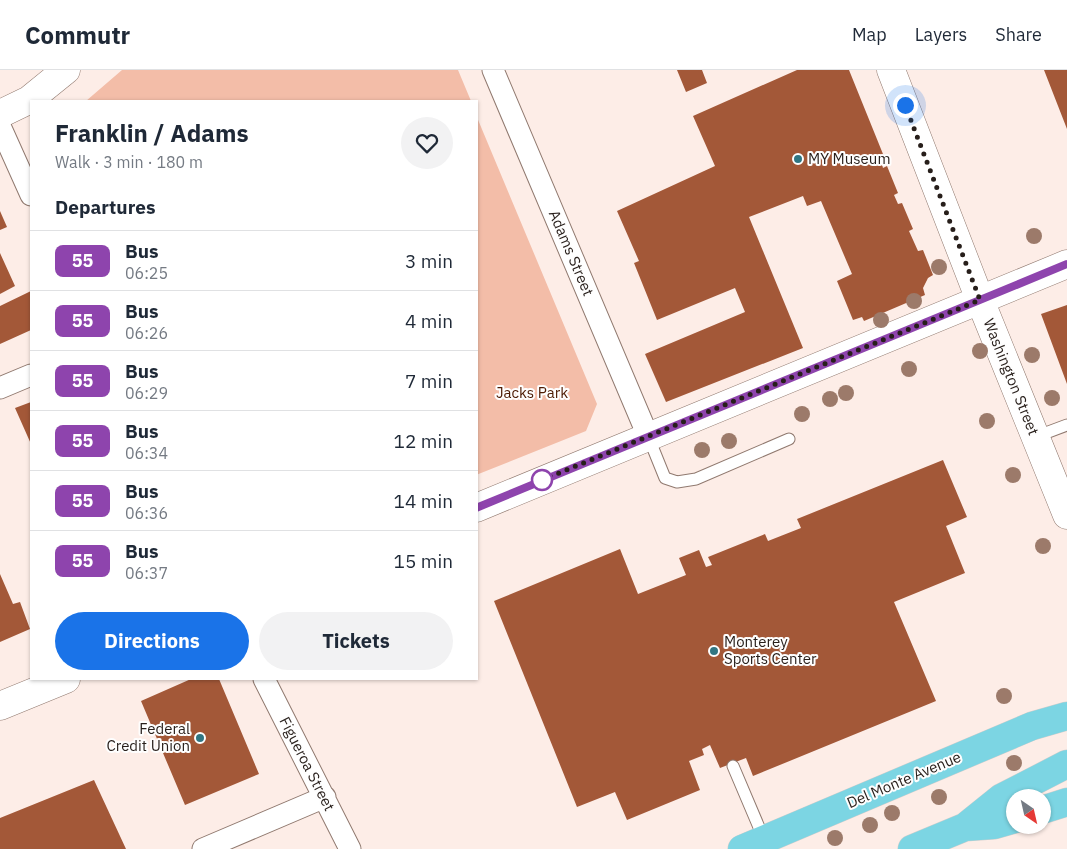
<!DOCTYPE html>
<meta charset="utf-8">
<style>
body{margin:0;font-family:"IBM Plex Sans",sans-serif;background:#f2f2f3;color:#1f2937;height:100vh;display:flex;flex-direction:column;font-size:19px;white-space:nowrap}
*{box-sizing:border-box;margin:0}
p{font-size:16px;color:#747a83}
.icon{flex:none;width:28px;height:28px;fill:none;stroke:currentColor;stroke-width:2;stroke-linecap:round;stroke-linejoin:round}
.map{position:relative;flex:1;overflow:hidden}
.sheet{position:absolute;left:30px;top:30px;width:448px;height:580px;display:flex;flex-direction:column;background:#fff;border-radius:0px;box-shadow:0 1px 4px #0004}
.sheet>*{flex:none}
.badge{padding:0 10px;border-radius:8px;font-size:18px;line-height:32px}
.needle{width:32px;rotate:146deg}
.controls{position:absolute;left:1006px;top:719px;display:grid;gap:10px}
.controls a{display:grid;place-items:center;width:45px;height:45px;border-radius:50%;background:#fff;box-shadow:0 1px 4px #0004;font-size:25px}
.you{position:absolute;width:25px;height:25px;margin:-12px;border:4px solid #fff;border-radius:50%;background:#1a73e8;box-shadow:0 0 0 8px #1a73e833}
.map>.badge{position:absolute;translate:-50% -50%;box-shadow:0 0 0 2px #fff}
h2{padding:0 25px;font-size:19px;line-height:45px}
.round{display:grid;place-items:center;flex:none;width:52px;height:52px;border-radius:26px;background:#f2f2f3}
.headline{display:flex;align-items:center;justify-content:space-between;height:85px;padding:0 25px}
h1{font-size:24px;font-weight:700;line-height:38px}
.primary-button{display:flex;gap:10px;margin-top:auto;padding:10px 25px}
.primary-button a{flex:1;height:58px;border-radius:30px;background:#1a73e8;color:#fff;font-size:20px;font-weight:700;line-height:58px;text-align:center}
.primary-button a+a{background:#f2f2f3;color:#1f2937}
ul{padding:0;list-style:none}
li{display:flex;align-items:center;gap:15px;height:60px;padding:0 25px;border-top:1px solid #e0e1e3}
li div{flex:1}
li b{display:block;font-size:19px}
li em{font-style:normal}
li .badge{min-width:55px;font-weight:700;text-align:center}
header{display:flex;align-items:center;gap:30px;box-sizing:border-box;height:70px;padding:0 25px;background:#fff;border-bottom:1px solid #e0e1e3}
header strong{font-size:24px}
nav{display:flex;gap:28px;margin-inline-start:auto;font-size:18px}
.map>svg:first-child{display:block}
.green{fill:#f3bda8}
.building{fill:#a35838}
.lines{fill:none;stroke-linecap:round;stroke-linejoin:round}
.lane-casing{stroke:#90796f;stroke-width:13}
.street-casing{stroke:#90796f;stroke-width:23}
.secondary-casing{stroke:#90796f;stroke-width:29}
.primary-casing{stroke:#cfcecd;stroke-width:29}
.lane{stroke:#fff;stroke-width:11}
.street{stroke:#fff;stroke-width:21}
.secondary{stroke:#fff;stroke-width:28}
.primary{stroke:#7cd5e3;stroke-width:28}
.tree{fill:#9c7a6a}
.line-casing{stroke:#fff;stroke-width:11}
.line{stroke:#8e44ad;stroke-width:8}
.walk{stroke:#271e1a;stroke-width:5;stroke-dasharray:0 9}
.poi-dot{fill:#307683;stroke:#fefefe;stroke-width:2}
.stop-dot{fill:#fff;stroke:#8e44ad;stroke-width:2.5}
.labels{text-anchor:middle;stroke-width:4;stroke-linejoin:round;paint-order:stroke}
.poi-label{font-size:15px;fill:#271e1a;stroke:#fefefe;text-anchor:start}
.street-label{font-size:15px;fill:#271e1a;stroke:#fefefe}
.park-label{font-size:15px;fill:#4d1b03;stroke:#fefefe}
</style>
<header>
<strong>Commutr</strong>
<nav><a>Map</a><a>Layers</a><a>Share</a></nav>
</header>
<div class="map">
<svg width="1067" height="779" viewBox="0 0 1067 779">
<rect width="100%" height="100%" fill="#fdede7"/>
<!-- green -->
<path class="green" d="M122,0H458L471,31H86Z
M476,45L597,334L586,361L476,405Z"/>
<!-- building -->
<path class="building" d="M677,0H702L707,13L686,22Z
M797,0H849L885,89L881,91L883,98L887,96L898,123L894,125L898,134L902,133L913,159L909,161L918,181L923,180L933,205L928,208L923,218L925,225L864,251L862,247L853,250L837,211L852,204L821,131L807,136L803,126L749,147L803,278L666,332L645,284L745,242L735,218L657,250L634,193L639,191L617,141L715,96L693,46Z
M1044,0H1067V59Z
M0,141L7,157L0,160Z
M0,183L15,216L0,224Z
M31,221V260L0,274V236Z
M1067,235V314L1041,244Z
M31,332V374L15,338Z
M943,390L967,447L946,456L965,503L894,532L936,631L753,706L746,688L720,698L710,675L702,679L704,685L689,691L700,720L627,750L615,722L577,737L494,531L620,479L638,524L686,505L679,488L699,480L706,497L712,495L708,487L765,464L768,471L801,458L797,449Z
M0,504L13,534L20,532L30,559L0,572Z
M191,609H219L259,704L185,735L141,631Z
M94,710L126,779H0V748Z"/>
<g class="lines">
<defs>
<path id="lane" d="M648,366L665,408L677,412L696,409L789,369
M1035,367L1067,355
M733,696L764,769"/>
<path id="street" d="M493,0L648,366
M0,56L31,125
M0,318L31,305
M264,609L350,779
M203,779L325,727"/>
<path id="secondary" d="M891,0L980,230L1067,445
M0,44L29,30L66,0
M476,438L1067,194
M0,636L66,609"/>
<path id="primary" d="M1042,740L1067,732
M965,757L1001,728L1067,694
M742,779L1032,656L1067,646
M912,779L965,757L994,755L1015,749"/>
</defs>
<!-- lane casing -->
<use href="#lane" class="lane-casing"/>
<!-- street casing -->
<use href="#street" class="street-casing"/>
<!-- secondary casing -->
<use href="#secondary" class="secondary-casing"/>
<!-- primary casing -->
<use href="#primary" class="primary-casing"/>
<!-- lane -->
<use href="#lane" class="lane"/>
<!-- street -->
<use href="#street" class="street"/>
<!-- secondary -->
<use href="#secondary" class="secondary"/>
<!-- primary -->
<use href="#primary" class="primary"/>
</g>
<!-- trees -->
<g class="tree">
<circle cx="1034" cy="166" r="8"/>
<circle cx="939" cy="197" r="8"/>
<circle cx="914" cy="231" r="8"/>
<circle cx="881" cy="250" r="8"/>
<circle cx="980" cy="281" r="8"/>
<circle cx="1032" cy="285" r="8"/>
<circle cx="909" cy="299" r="8"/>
<circle cx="846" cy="323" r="8"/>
<circle cx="1052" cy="328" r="8"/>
<circle cx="830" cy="329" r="8"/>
<circle cx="802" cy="344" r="8"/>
<circle cx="987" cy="351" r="8"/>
<circle cx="729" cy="371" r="8"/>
<circle cx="702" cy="380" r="8"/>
<circle cx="1013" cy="405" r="8"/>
<circle cx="1043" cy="476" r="8"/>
<circle cx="1004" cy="626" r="8"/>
<circle cx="1014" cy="693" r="8"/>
<circle cx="939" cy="727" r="8"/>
<circle cx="892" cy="743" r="8"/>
<circle cx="870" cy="755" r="8"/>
<circle cx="835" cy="768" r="8"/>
</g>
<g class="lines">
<defs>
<path id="line" d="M476,438L1067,194"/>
</defs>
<!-- line casing -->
<use href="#line" class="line-casing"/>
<!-- line -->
<use href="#line" class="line"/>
<!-- walk -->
<path class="walk" d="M542,410L980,230L905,35"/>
</g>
<!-- markers -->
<g class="poi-dot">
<circle cx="798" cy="89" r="5"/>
<circle cx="714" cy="581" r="5"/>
<circle cx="200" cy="668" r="5"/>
</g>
<circle class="stop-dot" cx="542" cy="410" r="10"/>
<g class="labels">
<!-- poi labels -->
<g class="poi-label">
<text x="808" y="94">MY Museum</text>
<text x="724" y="577">Monterey<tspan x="724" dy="17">Sports Center</tspan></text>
<text x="190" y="664" text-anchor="end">Federal<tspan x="190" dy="17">Credit Union</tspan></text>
</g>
<!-- street labels -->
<g class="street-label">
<text transform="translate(571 183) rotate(67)" y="5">Adams Street</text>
<text transform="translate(1011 307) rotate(68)" y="5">Washington Street</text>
<text transform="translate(307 694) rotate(63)" y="5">Figueroa Street</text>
<text transform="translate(904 710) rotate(-23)" y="5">Del Monte Avenue</text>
</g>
<!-- park labels -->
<g class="park-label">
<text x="532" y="328">Jacks Park</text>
</g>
</g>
</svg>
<div class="controls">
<a><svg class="needle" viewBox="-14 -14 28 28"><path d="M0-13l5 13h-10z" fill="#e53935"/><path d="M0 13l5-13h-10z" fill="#747a83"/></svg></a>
</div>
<div class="you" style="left:905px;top:35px"></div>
<section class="sheet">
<div class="headline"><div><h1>Franklin / Adams</h1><p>Walk · 3 min · 180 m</p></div><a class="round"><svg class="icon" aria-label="heart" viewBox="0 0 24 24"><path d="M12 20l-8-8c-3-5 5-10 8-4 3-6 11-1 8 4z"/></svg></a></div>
<h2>Departures</h2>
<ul>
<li><span class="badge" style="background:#8e44ad;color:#fff">55</span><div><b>Bus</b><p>06:25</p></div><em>3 min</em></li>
<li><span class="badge" style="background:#8e44ad;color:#fff">55</span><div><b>Bus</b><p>06:26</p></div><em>4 min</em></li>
<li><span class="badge" style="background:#8e44ad;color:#fff">55</span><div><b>Bus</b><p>06:29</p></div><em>7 min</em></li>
<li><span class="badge" style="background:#8e44ad;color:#fff">55</span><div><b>Bus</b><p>06:34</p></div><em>12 min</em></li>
<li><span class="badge" style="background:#8e44ad;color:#fff">55</span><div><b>Bus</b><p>06:36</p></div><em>14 min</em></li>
<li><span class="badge" style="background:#8e44ad;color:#fff">55</span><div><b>Bus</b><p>06:37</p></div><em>15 min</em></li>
</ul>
<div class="primary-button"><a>Directions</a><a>Tickets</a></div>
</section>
</div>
